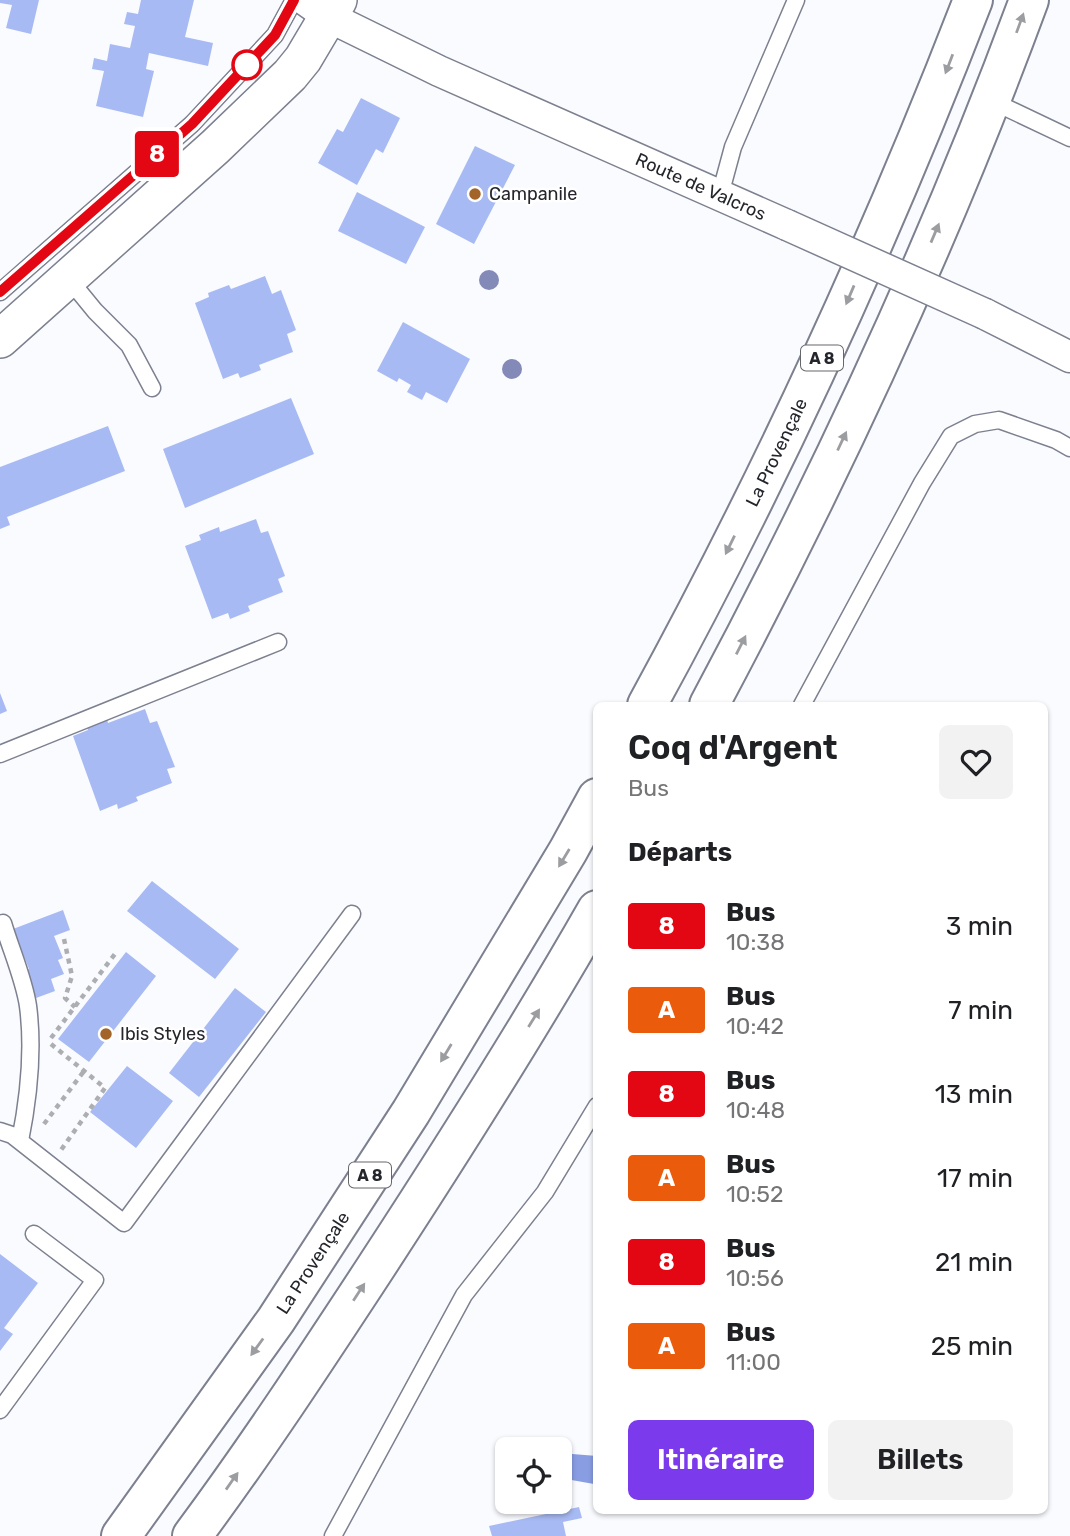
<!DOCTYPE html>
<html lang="fr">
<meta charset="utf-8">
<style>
body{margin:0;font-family:Rubik,sans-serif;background:#f2f2f2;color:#202124;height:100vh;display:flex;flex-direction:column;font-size:26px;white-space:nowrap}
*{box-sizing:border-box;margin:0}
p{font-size:23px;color:#757577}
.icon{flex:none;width:38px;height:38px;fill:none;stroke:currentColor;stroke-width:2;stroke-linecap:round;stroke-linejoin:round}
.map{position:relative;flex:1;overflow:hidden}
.sheet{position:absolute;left:593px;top:702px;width:455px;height:812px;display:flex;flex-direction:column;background:#fff;border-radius:10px;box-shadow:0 2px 5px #0004}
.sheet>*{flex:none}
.badge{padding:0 14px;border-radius:5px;font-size:24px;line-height:46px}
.tools{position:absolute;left:495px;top:1437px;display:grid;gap:14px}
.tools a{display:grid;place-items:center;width:77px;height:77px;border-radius:10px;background:#fff;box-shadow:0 2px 5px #0004;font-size:35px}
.map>.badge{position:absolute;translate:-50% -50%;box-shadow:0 0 0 4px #fff}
h2{padding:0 35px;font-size:26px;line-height:63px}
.round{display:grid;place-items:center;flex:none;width:74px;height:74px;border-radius:10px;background:#f2f2f2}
.head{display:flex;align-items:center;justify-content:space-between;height:119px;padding:0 35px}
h1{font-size:33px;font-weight:600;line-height:52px}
.action{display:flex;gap:14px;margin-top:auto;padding:14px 35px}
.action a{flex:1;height:80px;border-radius:10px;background:#7c3aed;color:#fff;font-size:28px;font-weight:600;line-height:80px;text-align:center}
.action a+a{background:#f2f2f2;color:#202124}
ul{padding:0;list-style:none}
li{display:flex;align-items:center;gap:21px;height:84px;padding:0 35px}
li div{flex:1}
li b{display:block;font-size:26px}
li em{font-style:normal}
li .badge{min-width:77px;font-weight:700;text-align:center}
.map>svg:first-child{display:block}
.water{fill:#899de2}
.building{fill:#a8baf3}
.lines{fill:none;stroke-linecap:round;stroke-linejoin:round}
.service-casing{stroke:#7c808f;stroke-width:19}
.minor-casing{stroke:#7c808f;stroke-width:33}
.tertiary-casing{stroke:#7c808f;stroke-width:40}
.motorway-casing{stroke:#7c808f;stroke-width:42}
.path{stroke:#adaeb2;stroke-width:4.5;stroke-dasharray:5 5;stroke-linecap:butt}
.service{stroke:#fff;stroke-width:16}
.minor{stroke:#fff;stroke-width:30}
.tertiary{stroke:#fff;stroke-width:37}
.motorway{stroke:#fff;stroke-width:38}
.minor-bridge-casing{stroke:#7c808f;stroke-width:33;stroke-linecap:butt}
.minor-bridge{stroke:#fff;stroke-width:30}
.tree{fill:#838ab8}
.oneway{fill:#9c9da0}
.line-casing{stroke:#fff;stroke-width:16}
.line{stroke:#e30613;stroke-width:10}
.stop-dot{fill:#fff;stroke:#e30613;stroke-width:3.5}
.poi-dot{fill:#a26429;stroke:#fff;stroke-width:2.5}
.labels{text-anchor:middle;stroke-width:5;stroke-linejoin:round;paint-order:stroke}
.shield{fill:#fff;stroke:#66676b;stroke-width:2}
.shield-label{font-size:16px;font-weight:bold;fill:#24262c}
.street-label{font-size:18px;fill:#24262c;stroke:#fff}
.poi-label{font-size:18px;fill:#24262c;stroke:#fff;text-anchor:start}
</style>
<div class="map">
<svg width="1070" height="1536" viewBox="0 0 1070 1536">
<rect width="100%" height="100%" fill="#fafbfe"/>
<!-- water -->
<path class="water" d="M560,1453L597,1456V1481L594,1484L560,1478Z"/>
<!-- building -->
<path class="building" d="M0,0H39L31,34L6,28L12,5L0,3Z
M141,0H194L185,37L213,43L208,66L149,53L146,69L154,71L143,117L96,106L104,71L92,69L94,58L107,61L110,44L130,48L135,26L124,24L127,12L138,14Z
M361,98L400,118L383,153L376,149L357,185L318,163L337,129L343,132Z
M475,146L515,165L474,244L436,224Z
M357,192L425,227L406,264L338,231Z
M265,276L272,294L281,290L296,330L287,334L293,352L259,365L261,370L240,378L238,373L223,379L195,303L209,297L208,293L229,285L231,289Z
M403,322L470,359L447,403L426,392L422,400L407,392L411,385L399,378L397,382L377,371Z
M291,398L314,454L185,508L163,449Z
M108,426L125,471L7,517L10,525L0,529V467Z
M256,519L261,533L268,531L285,576L278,579L283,592L248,606L250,611L230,619L228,613L212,619L185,546L201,540L199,535L219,527L220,532Z
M0,693L7,711L0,714Z
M145,709L150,723L157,721L175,767L167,769L172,783L136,797L138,801L118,809L117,804L100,811L73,736L88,730L86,726L107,718L108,723Z
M152,881L239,949L215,979L127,911Z
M63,910L70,930L54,936L63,958L58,960L64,974L51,979L55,991L36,998L25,970L29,969L13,929Z
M126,952L156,976L89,1062L58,1039Z
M235,988L266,1012L199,1097L169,1073Z
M127,1066L173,1101L136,1148L90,1112Z
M0,1254L38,1283L4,1328L13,1334L0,1351Z
M579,1507L582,1518L563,1522L566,1536H492L489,1526Z"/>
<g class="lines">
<defs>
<path id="service" d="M992,101L1070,138
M720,195L733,147L796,0
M68,278L95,311L129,345L152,388
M0,292L192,124L275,35L294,0
M802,705L922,483L951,436L975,424L999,420L1056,440L1070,448
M0,754L278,642
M3,923C11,950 24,979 28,1006C34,1052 29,1096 20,1141
M0,1131L12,1135L124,1223L352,914
M0,1410L95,1280L34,1234
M333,1536L464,1295L545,1192L597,1106"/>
<g id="minor">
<path id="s1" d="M305,0L329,17L439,71L787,225"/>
<path d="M985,314L1070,357"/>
</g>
<path id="tertiary" d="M0,339L215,147L290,75L303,59L338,0"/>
<g id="motorway">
<path id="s2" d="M647,705C771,478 880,241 973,0"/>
<path d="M709,705C830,478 940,242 1029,0"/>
<path id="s3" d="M121,1536L276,1320L411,1112L568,851L597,798"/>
<path d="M192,1536C256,1450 315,1360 374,1270C451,1152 527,1033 597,910"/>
</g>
</defs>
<!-- service casing -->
<use href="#service" class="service-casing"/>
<!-- minor casing -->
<use href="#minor" class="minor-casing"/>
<!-- tertiary casing -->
<use href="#tertiary" class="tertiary-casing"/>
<!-- motorway casing -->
<use href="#motorway" class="motorway-casing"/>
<!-- path -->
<path class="path" d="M64,939L72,976L65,998L75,1007
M51,1038L115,954
M51,1044L105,1088L61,1150
M44,1124L84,1071"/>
<!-- service -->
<use href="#service" class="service"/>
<!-- minor -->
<use href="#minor" class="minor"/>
<!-- tertiary -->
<use href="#tertiary" class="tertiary"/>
<!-- motorway -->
<use href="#motorway" class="motorway"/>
<defs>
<path id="minor-bridge" d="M787,225L985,314"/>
</defs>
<!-- minor-bridge casing -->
<use href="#minor-bridge" class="minor-bridge-casing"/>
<!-- minor-bridge -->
<use href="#minor-bridge" class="minor-bridge"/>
</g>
<!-- trees -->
<g class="tree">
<circle cx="489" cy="280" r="10"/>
<circle cx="512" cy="369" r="10"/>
</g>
<!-- one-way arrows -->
<defs><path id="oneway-solid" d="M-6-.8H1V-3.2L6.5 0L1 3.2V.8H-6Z" transform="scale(1.75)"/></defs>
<g class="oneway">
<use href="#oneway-solid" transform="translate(1020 23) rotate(-70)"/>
<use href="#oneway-solid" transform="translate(949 64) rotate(111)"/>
<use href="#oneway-solid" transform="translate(935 233) rotate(-67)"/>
<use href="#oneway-solid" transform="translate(850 295) rotate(113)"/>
<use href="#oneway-solid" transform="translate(842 441) rotate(-65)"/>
<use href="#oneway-solid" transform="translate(730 545) rotate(116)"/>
<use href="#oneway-solid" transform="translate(741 645) rotate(-63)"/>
<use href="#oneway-solid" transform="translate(564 858) rotate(121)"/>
<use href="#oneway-solid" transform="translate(534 1018) rotate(-58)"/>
<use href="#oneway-solid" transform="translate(446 1053) rotate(121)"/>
<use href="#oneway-solid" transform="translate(359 1292) rotate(-57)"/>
<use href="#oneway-solid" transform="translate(257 1347) rotate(126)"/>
<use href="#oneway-solid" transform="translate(232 1481) rotate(-55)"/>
</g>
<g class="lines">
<defs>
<path id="line" d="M0,292L192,124L275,35L294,0"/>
</defs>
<!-- line casing -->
<use href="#line" class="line-casing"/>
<!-- line -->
<use href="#line" class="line"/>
</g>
<!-- markers -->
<circle class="stop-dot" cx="247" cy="65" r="14"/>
<g class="poi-dot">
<circle cx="475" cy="194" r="7"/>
<circle cx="106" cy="1034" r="7"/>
</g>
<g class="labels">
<!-- shield labels -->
<g class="shield">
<rect x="801" y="345.5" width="42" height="25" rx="5"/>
<rect x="349" y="1162.5" width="42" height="25" rx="5"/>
</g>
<g class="shield-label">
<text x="822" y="364">A 8</text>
<text x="370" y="1181">A 8</text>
</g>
<!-- street labels -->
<g class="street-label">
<text dy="6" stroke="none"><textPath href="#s1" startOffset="438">Route de Valcros</textPath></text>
<text dy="6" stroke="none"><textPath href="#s2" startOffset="284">La Provençale</textPath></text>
<text dy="6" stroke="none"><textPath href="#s3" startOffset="334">La Provençale</textPath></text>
</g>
<!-- poi labels -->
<g class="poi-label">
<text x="489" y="200">Campanile</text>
<text x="120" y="1040">Ibis Styles</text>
</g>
</g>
</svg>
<div class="tools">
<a><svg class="icon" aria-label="locate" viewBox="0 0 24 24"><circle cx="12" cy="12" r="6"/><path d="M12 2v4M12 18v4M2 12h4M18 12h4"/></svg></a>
</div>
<b class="badge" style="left:157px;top:154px;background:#e30613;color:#fff">8</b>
<section class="sheet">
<div class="head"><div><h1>Coq d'Argent</h1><p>Bus</p></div><a class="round"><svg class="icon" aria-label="heart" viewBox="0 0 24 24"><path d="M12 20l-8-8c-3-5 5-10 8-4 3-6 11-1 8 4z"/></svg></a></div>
<h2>Départs</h2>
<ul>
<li><span class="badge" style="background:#e30613;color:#fff">8</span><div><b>Bus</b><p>10:38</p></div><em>3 min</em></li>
<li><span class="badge" style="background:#ea5b0b;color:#fff">A</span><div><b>Bus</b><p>10:42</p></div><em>7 min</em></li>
<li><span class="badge" style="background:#e30613;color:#fff">8</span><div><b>Bus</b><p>10:48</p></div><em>13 min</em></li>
<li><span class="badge" style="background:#ea5b0b;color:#fff">A</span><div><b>Bus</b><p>10:52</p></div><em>17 min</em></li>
<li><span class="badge" style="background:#e30613;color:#fff">8</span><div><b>Bus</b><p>10:56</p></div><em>21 min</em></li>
<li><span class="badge" style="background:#ea5b0b;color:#fff">A</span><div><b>Bus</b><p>11:00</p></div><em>25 min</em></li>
</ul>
<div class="action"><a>Itinéraire</a><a>Billets</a></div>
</section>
</div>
